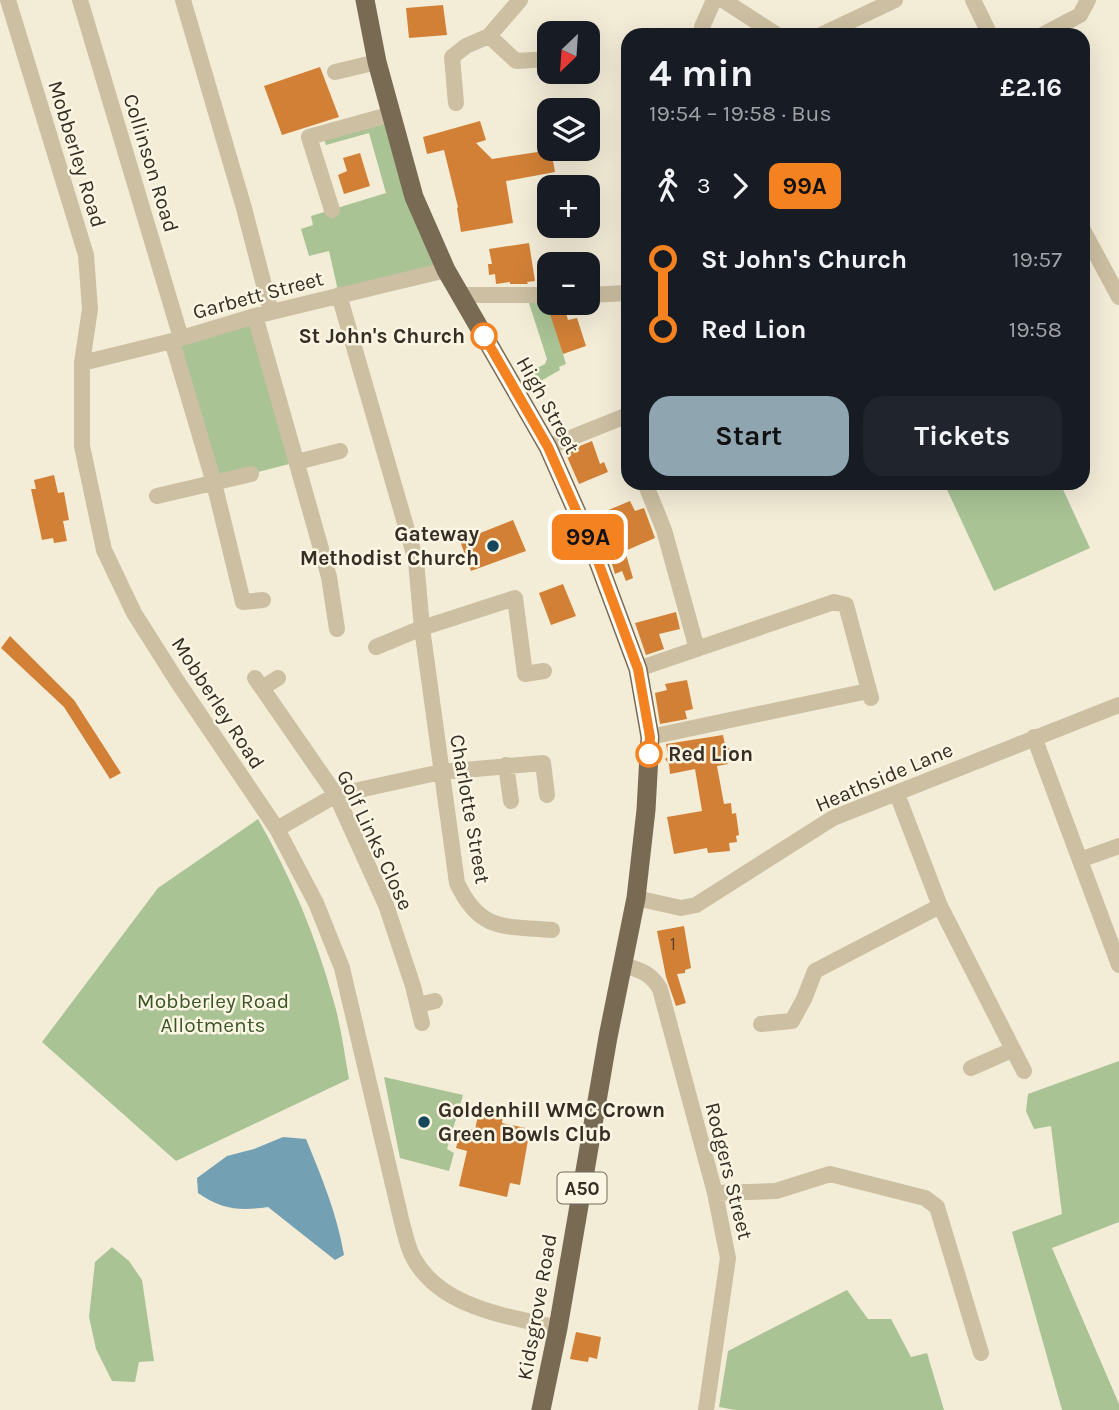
<!DOCTYPE html>
<meta charset="utf-8">
<style>
body{margin:0;font-family:Karla,sans-serif;background:#20242c;color:#f1f3f6;height:100vh;display:flex;flex-direction:column;font-size:26px;white-space:nowrap}
*{box-sizing:border-box;margin:0}
p{font-size:23px;color:#9ea1a6}
.icon{flex:none;width:38px;height:38px;fill:none;stroke:currentColor;stroke-width:2;stroke-linecap:round;stroke-linejoin:round}
.map{position:relative;flex:1;overflow:hidden}
.details{position:absolute;left:621px;top:28px;width:469px;height:462px;display:flex;flex-direction:column;background:#171b24;border-radius:21px;box-shadow:0 7px 28px #0002}
.details>*{flex:none}
.badge{padding:0 14px;border-radius:10px;font-size:24px;line-height:46px}
.needle{width:46px;rotate:205deg}
.fabs{position:absolute;left:537px;top:21px;display:grid;gap:14px}
.fabs a{display:grid;place-items:center;width:63px;height:63px;border-radius:14px;background:#171b24;box-shadow:0 7px 28px #0002;font-size:35px}
.map>.badge{position:absolute;translate:-50% -50%;box-shadow:0 0 0 4px #fff}
.legs{display:flex;align-items:center;gap:10px;height:77px;padding:0 28px;font-size:23px}
.legs p{margin-inline-start:auto}
.summary{display:flex;align-items:center;justify-content:space-between;height:119px;padding:0 28px}
h1{font-size:38px;font-weight:700;line-height:52px}
.primary-button{display:flex;gap:14px;margin-top:auto;padding:14px 28px}
.primary-button a{flex:1;height:80px;border-radius:21px;background:#8fa6b0;color:#111;font-size:28px;font-weight:700;line-height:80px;text-align:center}
.primary-button a+a{background:#20242c;color:#f1f3f6}
ul{padding:0 28px;list-style:none}
li{display:flex;align-items:center;gap:24px;height:70px;font-size:26px}
li i{display:grid;place-items:center;width:10px;height:100%;margin:0 9px;background:currentColor}
li i::after{content:'';width:18px;height:18px;margin:-9px;border:5px solid;border-radius:50%;background:#171b24}
li p{margin-inline-start:auto}
li:first-child i{background:linear-gradient(#0000 50%,currentColor 0)}
li:last-child i{background:linear-gradient(currentColor 50%,#0000 0)}
.map>svg:first-child{display:block}
.green{fill:#a9c395}
.water{fill:#73a1b3}
.building{fill:#d28036}
.lines{fill:none;stroke-linecap:round;stroke-linejoin:round}
.minor{stroke:#ccbfa2;stroke-width:16}
.major{stroke:#796a54;stroke-width:19}
.line-1-casing{stroke:#fff;stroke-width:16}
.line-1{stroke:#f58220;stroke-width:10}
.stop-1-dot{fill:#fff;stroke:#f58220;stroke-width:3.5}
.poi-dot{fill:#17475b;stroke:#fbf5e3;stroke-width:2.5}
.labels{text-anchor:middle;stroke-width:5;stroke-linejoin:round;paint-order:stroke}
.number-label{font-size:18px;fill:#5d4229}
.shield{fill:#fbf5e3;stroke:#716a5e;stroke-width:2}
.shield-label{font-size:19px;font-weight:bold;fill:#362e25}
.street-label{font-size:21px;fill:#362e25;stroke:#fbf5e3}
.stop-label{font-size:21px;font-weight:bold;fill:#362e25;stroke:#fbf5e3;text-anchor:end}
.poi-label{font-size:21px;font-weight:bold;fill:#362e25;stroke:#fbf5e3;text-anchor:end}
.park-label{font-size:21px;fill:#3a5626;stroke:#fbf5e3}
</style>
<div class="map">
<svg width="1119" height="1410" viewBox="0 0 1119 1410">
<rect width="100%" height="100%" fill="#f3ecd7"/>
<!-- green -->
<path class="green" d="M388,116L441,271L339,295L329,251L309,256L301,229L313,225L311,216L386,193L369,133L326,145L322,134Z
M528,300L547,301L566,364L559,367L560,370L532,386L522,370L525,374L545,364L547,359Z
M255,316L297,462L214,483L172,341Z
M944,483H1060L1090,548L994,591Z
M258,819C290,875 316,936 333,999C341,1025 344,1052 349,1079L176,1161L42,1042L158,888Z
M1119,1061V1222L1052,1248L1119,1404V1410H1062L1012,1232L1062,1214L1051,1126L1034,1129L1026,1111L1028,1094Z
M384,1077L463,1095L447,1149L454,1153L449,1171L400,1158Z
M112,1247L129,1261L142,1280L154,1361L139,1362L135,1382L112,1381L96,1349L89,1317L95,1262Z
M847,1290L868,1319H891L911,1357L927,1353L944,1410H735L719,1407L728,1351Z"/>
<!-- water -->
<path class="water" d="M283,1137L306,1139C322,1178 337,1214 344,1255L335,1260L268,1207C241,1211 222,1210 198,1193L197,1178L227,1156L254,1149Z"/>
<!-- building -->
<path class="building" d="M443,5L447,35L409,38L406,8Z
M320,67L339,117L282,135L264,86Z
M480,121L486,140L476,143L492,159L551,150L555,172L506,181L513,223L461,232L457,208L458,207L444,150L427,154L423,137Z
M360,153L370,186L344,194L338,175L347,171L343,158Z
M529,243L535,281L527,282L528,284H510V282L496,284L495,274L489,275L488,264H492L489,249Z
M563,303L568,320L577,318L586,346L563,354L548,308Z
M592,441L600,464L604,462L608,472L579,484L565,452Z
M54,475L58,493L64,492L69,520L63,521L67,541L54,543L53,538L42,540L31,489H36L34,480Z
M630,501L635,511L644,508L655,538L625,551L633,578L626,581L622,571L615,574L612,564L618,561L599,514Z
M513,520L526,551L471,571L460,541Z
M563,584L576,616L551,625L539,593Z
M676,612L680,629L659,634L664,649L646,655L635,623Z
M10,636L74,700L121,773L110,779L64,707L1,648Z
M687,680L693,709L685,711L687,719L660,724L655,693L667,690L665,684Z
M723,735L725,745L730,749L727,756L728,764L717,766L724,804L731,803L732,814L736,813L739,835L736,836L737,842L729,843L730,851L708,853L707,848L674,854L667,817L702,811L695,769L670,774L669,764L665,759L668,757L666,744Z
M684,926L691,968L685,970V973L677,974L686,1003L676,1006L666,977L657,931Z
M479,1110L503,1115L502,1123L530,1129L520,1185L510,1183L507,1197L459,1186L467,1151L456,1148L461,1128L475,1130Z
M576,1332L601,1337L597,1359L589,1357L588,1362L570,1359Z"/>
<g class="lines">
<!-- minor -->
<path class="minor" d="M8,0L86,255L90,309L82,363V446L104,550L134,613L177,681L277,829L316,903L342,968L402,1223C405,1234 408,1249 414,1259C442,1309 509,1316 558,1328
M80,0L181,338
M183,0L244,208L271,312
M723,0L777,35
M973,0L990,35
M704,35L702,27L714,0
M821,35L895,0
M1042,35L1080,15L1088,0
M489,36L516,61L550,59
M335,72L377,62
M456,103L452,57L466,46L489,36L520,0
M332,210L309,137L392,114
M1083,230L1119,297
M339,295L416,561L422,628L457,883C480,932 504,926 552,930
M461,295H550
M588,295L628,293
M255,316L329,577L337,629
M172,341L214,483L243,602L263,600
M82,363L172,341L255,316L446,270
M548,447L628,415
M297,462L340,451
M645,483L664,530L697,649
M157,496L251,474
M376,647L422,628L515,598L525,674L544,671
M638,669L834,602L846,605L871,698
M255,678L336,795L386,905L413,986L422,1023
M262,688L278,678
M650,737L868,691
M1034,737L1119,965
M506,765L511,801
M897,794L940,906L1024,1071
M277,829L336,795L441,772L543,763L547,795
M1080,860L1119,846
M636,898L681,908L696,905L833,818L1119,705
M623,965C640,970 651,973 660,989L715,1193L728,1258L706,1410
M418,1005L435,1001
M761,1024L792,1021L804,999L815,971L940,906
M971,1068L1012,1050
M715,1193L776,1191L830,1174L925,1198L937,1207L981,1353"/>
<!-- major -->
<path class="major" d="M365,0L377,62L414,197L446,270L548,447L594,551L638,669L650,737L646,810L636,898L608,1037L558,1328L541,1410"/>
</g>
<g class="lines">
<defs>
<path id="line-1" d="M484,336L548,447L594,551L638,669L650,737L649,754"/>
</defs>
<!-- line-1 casing -->
<use href="#line-1" class="line-1-casing"/>
<!-- line-1 -->
<use href="#line-1" class="line-1"/>
</g>
<!-- markers -->
<g class="stop-1-dot">
<circle cx="484" cy="336" r="12"/>
<circle cx="649" cy="754" r="12"/>
</g>
<g class="poi-dot">
<circle cx="493" cy="546" r="7"/>
<circle cx="424" cy="1122" r="7"/>
</g>
<g class="labels">
<!-- number labels -->
<g class="number-label">
<text x="673" y="950">1</text>
</g>
<!-- shield labels -->
<rect class="shield" x="557.5" y="1172.5" width="49" height="31" rx="5"/>
<g class="shield-label">
<text x="582" y="1195">A50</text>
</g>
<!-- street labels -->
<g class="street-label">
<text transform="translate(77 154) rotate(73)" y="7">Mobberley Road</text>
<text transform="translate(151 163) rotate(73)" y="7">Collinson Road</text>
<text transform="translate(258 295) rotate(-15)" y="7">Garbett Street</text>
<text transform="translate(548 405) rotate(61)" y="7">High Street</text>
<text transform="translate(218 703) rotate(57)" y="7">Mobberley Road</text>
<text transform="translate(884 777) rotate(-23)" y="7">Heathside Lane</text>
<text transform="translate(470 809) rotate(80)" y="7">Charlotte Street</text>
<text transform="translate(375 840) rotate(65)" y="7">Golf Links Close</text>
<text transform="translate(729 1171) rotate(76)" y="7">Rodgers Street</text>
<text transform="translate(537 1307) rotate(-80)" y="7">Kidsgrove Road</text>
</g>
<!-- stop labels -->
<g class="stop-label">
<text x="465" y="343">St John's Church</text>
<text x="668" y="761" text-anchor="start">Red Lion</text>
</g>
<!-- poi labels -->
<g class="poi-label">
<text x="479" y="541">Gateway<tspan x="479" dy="24">Methodist Church</tspan></text>
<text x="438" y="1117" text-anchor="start">Goldenhill WMC Crown<tspan x="438" dy="24">Green Bowls Club</tspan></text>
</g>
<!-- park labels -->
<g class="park-label">
<text x="213" y="1008">Mobberley Road<tspan x="213" dy="24">Allotments</tspan></text>
</g>
</g>
</svg>
<div class="fabs">
<a><svg class="needle" viewBox="-14 -14 28 28"><path d="M0-13l5 13h-10z" fill="#e53935"/><path d="M0 13l5-13h-10z" fill="#9ea1a6"/></svg></a>
<a><svg class="icon" aria-label="layers" viewBox="0 0 24 24"><path d="M12 4l9 5-9 5-9-5zM3 14l9 5 9-5"/></svg></a>
<a>+</a>
<a>−</a>
</div>
<b class="badge" style="left:588px;top:537px;background:#f58220;color:#111">99A</b>
<section class="details">
<div class="summary"><div><h1>4 min</h1><p>19:54 – 19:58 · Bus</p></div><b>£2.16</b></div>
<div class="legs"><svg class="icon" aria-label="walk" viewBox="0 0 24 24"><circle cx="13" cy="4" r="2"/><path d="M13 8l-2 6 4 7M11 14l-3 7M7 12l3-4h3l4 4"/></svg>3<svg class="icon" aria-label="forward" viewBox="0 0 24 24"><path d="M9 5l7 7-7 7"/></svg><b class="badge" style="background:#f58220;color:#111">99A</b></div>
<ul>
<li><i style="color:#f58220"></i><b>St John's Church</b><p>19:57</p></li>
<li><i style="color:#f58220"></i><b>Red Lion</b><p>19:58</p></li>
</ul>
<div class="primary-button"><a>Start</a><a>Tickets</a></div>
</section>
</div>
